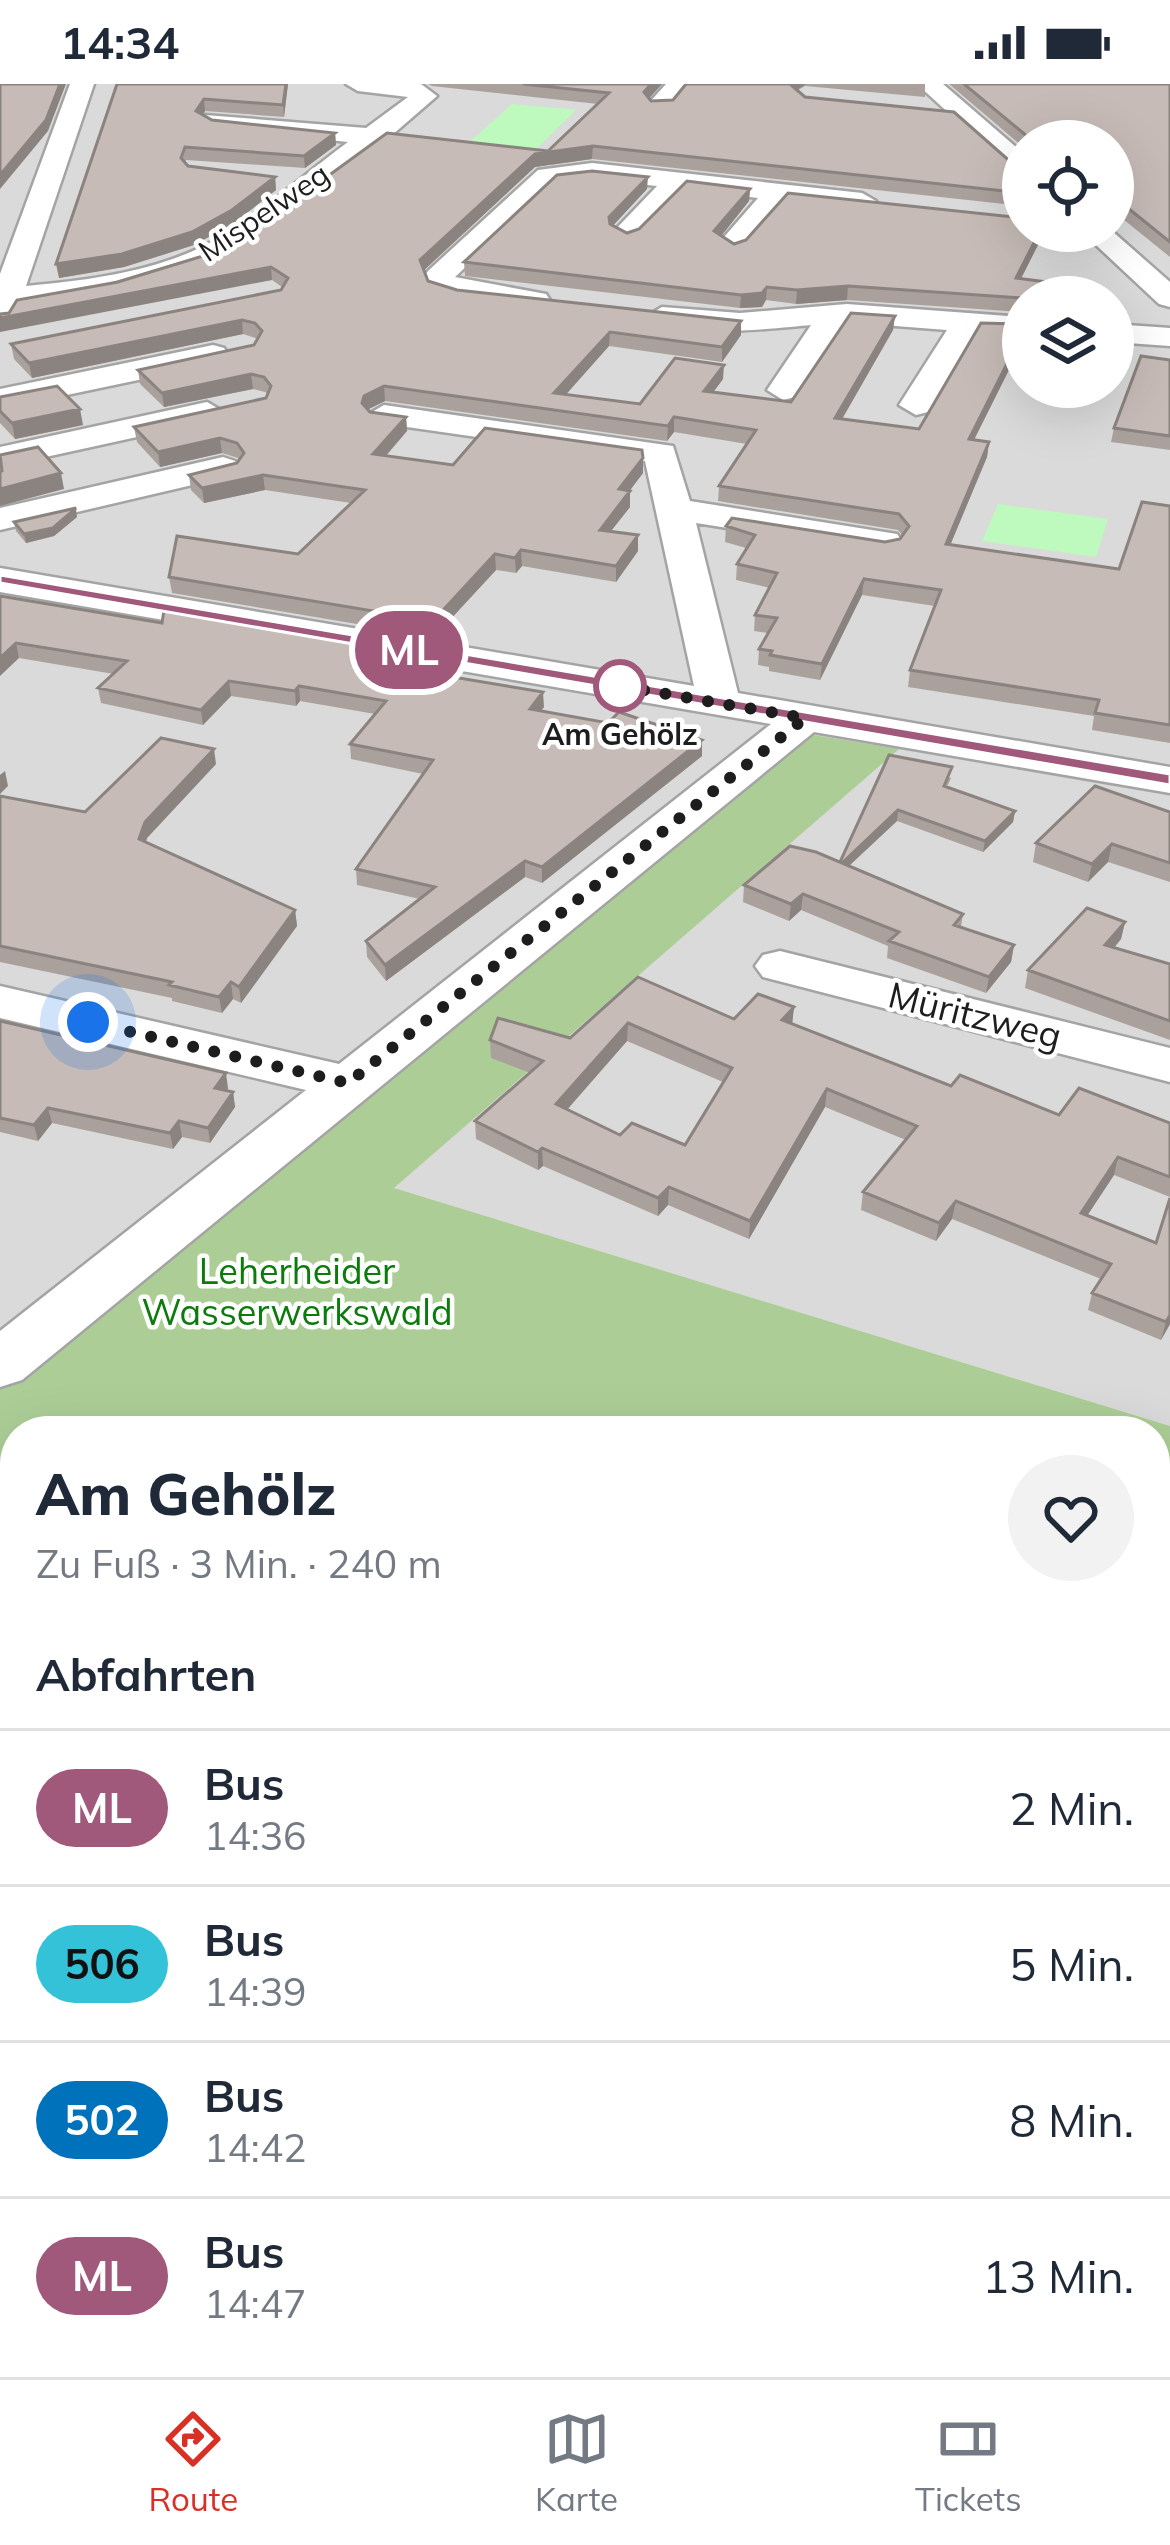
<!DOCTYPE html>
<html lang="de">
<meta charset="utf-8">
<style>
body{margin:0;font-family:Mulish,sans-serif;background:#f2f2f3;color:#1f2937;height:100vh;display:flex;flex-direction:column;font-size:45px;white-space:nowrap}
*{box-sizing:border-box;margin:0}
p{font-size:39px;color:#747a83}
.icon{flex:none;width:66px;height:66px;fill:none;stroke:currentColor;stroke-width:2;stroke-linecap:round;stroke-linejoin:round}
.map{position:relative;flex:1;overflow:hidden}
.drawer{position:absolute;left:0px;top:1332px;width:1170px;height:963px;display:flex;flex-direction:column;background:#fff;border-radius:48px 48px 0 0;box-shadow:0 12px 48px #0002}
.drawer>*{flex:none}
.badge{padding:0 24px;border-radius:39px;font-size:42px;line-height:78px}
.buttons{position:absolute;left:1002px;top:36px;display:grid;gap:24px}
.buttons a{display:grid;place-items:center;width:132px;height:132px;border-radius:50%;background:#fff;box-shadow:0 12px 48px #0002;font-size:60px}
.you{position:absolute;width:60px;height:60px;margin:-30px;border:9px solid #fff;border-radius:50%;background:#1a73e8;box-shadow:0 0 0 18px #1a73e833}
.map>.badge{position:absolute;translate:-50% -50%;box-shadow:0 0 0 6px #fff}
h2{padding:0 36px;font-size:45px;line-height:108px}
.round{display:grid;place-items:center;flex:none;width:126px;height:126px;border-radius:63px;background:#f2f2f3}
.summary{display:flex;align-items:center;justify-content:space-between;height:204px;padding:0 36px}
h1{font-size:57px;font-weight:800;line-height:90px}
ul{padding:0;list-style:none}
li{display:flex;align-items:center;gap:36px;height:156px;padding:0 36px;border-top:3px solid #e0e1e3}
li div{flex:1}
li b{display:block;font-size:45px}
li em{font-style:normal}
li .badge{min-width:132px;font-weight:700;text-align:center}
.status{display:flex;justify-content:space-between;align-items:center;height:84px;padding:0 60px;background:#fff;direction:ltr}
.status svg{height:33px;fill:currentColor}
.menu{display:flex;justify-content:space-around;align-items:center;height:168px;border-top:3px solid #e0e1e3;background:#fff;font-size:33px;color:#747a83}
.menu a{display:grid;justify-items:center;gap:6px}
.menu .active{color:#d93025}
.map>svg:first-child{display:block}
.residential{fill:#dbdada;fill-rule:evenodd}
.forest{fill:#acce96}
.park{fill:#bef9be}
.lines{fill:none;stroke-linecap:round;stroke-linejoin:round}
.minor-casing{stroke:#a4a4a4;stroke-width:5}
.minor{fill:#fff;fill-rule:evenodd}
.wall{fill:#aaa19d;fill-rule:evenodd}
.shaded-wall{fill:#8b837f}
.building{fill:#c6bbb6;stroke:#8b837f;stroke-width:3;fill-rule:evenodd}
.line{fill:#a0587b;stroke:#fff;stroke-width:3}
.walk{stroke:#1d1d1d;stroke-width:12;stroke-dasharray:0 21.6}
.stop-dot{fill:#fff;stroke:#a0587b;stroke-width:6}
.labels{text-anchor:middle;stroke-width:9;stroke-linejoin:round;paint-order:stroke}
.far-street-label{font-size:30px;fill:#1d1d1d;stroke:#fff}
.far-stop-label{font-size:30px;font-weight:bold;fill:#1d1d1d;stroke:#fff}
.street-label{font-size:36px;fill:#1d1d1d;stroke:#fff}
.park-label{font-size:36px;fill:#0b7b0b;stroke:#fff}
</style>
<div class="status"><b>14:34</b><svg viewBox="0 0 49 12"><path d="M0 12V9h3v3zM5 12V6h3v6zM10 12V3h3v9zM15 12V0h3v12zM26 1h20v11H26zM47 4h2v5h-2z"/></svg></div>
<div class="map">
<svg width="1170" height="2293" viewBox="0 0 1170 2293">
<rect width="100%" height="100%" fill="#eee9e2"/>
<!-- residential -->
<path class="residential" d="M0,0H1170V1342L393,1104L897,666L789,647L0,1261ZM1023,57H1113V147H1023ZM1023,213H1113V303H1023Z"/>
<!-- forest -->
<path class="forest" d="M789,647L899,665L394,1104L1170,1342V2293H61L33,2280H1155V1347H15V2272L0,2265V1261Z"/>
<!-- park -->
<path class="park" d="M512,20L576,26L531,70L464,63Z
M998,420L1108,435L1096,473L982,457Z"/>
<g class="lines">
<defs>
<path id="minor" d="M70,0H94L26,202C91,196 164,187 222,152C266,125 306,89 348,58L214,44L205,41L201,36L205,31L366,44L408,13L358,7L346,0H421L437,12L384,58L242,164L216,177L119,207L19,221L11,239L0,241V190Z
M666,0H691L669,25H651L648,20Z
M917,0H943L1023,69V91L1014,89Z
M592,79L862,109L876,117L862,125L785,117L742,166L732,169L718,160L758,114L685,105L636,155L626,158L612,149L657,102L592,95L555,99L455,193L546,210L550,216L546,222L535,225L430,206L424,192L429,186L538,86Z
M1081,147H1112L1170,198V223L1159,220Z
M847,220L1023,233V251L977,248L928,328L916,331L899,321L947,246L844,238L795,313L783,316L767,306L811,241C777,244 670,257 647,232L662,223L740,229Z
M1113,240L1170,244V262L1113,258Z
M213,261L224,264L229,271L224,278L0,325V305Z
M207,318L224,328L219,335L0,383V363Z
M384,321L673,362L690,417L897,450L903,458L897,466L884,469L696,439L738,609L1170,683V709L814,648L22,1296L0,1303V1247L306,1006L0,934V902L339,980L771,640L0,508V484L694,602L645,377L372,338L367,331Z
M223,373L235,377L241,384L235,391L0,446V424Z
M780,867L1170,964V998L763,893L755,882L763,871Z
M0,2138L15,2144V2231L0,2225Z
M168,2280H280L285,2293H174Z"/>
</defs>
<!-- minor casing -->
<use href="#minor" class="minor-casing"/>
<!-- minor -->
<use href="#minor" class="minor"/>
</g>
<!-- wall -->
<path class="wall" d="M117,0H288L284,33L205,27L203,31L212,36L335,49L336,61L305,84L186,76L185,79L188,82L275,93L276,106L234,139L194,161L124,183L59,194Z
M428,0H662L649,14L651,17L673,16L686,0H925V13L805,2L798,6L805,13L1013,80L1023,81V122L592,75L535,83L424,186L428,197L457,206L741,251L722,278L609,262L566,310L640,320L723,295L713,308L791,318L895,232L893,246L842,335L989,358L987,373L950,461L1119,485L1170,422V659L1092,646L1094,632L908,603L910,586L935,522L862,511L820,596L769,587V583L758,581L759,565L768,549L754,547L755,531L770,504L736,496L737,480L746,464L725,458L726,442L885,458L900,455L902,451L898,446L718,417L719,402L747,360L674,348L667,357L385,317L368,325L370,328L406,333L407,347L386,372L453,381L643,389L629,407L630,423L611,447L638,451V467L616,498L522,482L516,489L496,486L434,553L172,509L169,493L298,470L351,419L265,406L204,419L191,406L189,391L237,379L238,374L222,369L160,383L137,358L134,343L266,314L268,310L265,308L253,305L164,323L140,300L138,286L254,261L258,255L243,250L32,294L14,275L11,260L281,206L282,203L272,196L9,229L548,67L598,20L432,2Z
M949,0H1170V173L1113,127V57H1023V63Z
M647,105L613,141L627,149L750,105L749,117L721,152L734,160L1045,147L1021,195L1047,198L1045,213H1023V228L847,216L796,220L766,216L762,223L740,224L465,192L464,178Z
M1170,276V366L1111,358L1114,344Z
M0,313L83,341L15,355L0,339Z
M77,433L54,452L26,459L16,447L14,438Z
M0,512L362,573L544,623L540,627L702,656V672L542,799L525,793L386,897L367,873L366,857L420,815L357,801L356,785L423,690L351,675L350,660L375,630L300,617L296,622L231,612L203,641L101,619L98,604L114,590L19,574Z
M889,671L951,694L947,703L1015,727L1013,738L983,768L897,737L849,782L963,830L961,843L1014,861L1011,878L986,909L887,874L888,862L801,826L789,837L743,818L744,801L840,778Z
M216,680L147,754L146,758L295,826L297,842L241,919L233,915L222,929L172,917V914L0,878V712L85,728Z
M1170,728V798L1108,778L1088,798L1033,778L1036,759Z
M1125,838L1121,855L1114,864L1170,880V956L1025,904L1028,886Z
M638,893L734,935L794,923L792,940L951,1002L1059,1031L1170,1039V1113L1114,1091L1087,1132L1170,1240L1161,1256L1088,1226L1092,1209L1101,1195L952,1135L936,1157L861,1126L863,1108L906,1056L825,1023L749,1155L668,1121L658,1132L543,1082L538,1086L476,1055L475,1037L530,989L491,974L490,956L570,954ZM627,957L723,998L685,1061L620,1051L567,1026Z
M0,937L228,1004L227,1007L233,1008L235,1023L210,1059L182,1053L173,1065L52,1039L38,1057L0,1048Z"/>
<!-- shaded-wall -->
<path class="shaded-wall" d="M60,0H66L48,47L0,105V91Z
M286,0H288L284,33L283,21Z
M651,0H662L644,20V8Z
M789,0H806L789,11Z
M204,15L205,27L197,39L196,27Z
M335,49L336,61L305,84L304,72Z
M593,62L592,75L535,83L421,189L420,176L535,70Z
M275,93L276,106L234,139L194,161L124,183L59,194L56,180Z
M648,93L647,105L609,146V133Z
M750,105L749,117L714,161V147Z
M1040,147H1045L1014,208L1016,194Z
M271,183L272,196L0,248V234Z
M848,202L847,216L796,220L797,206Z
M767,203L766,216L762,223L740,224L741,211Z
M895,232L893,246L834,349L835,334Z
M242,236L243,250L32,294L29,279Z
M741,237V251L722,278V263Z
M610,248L609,262L554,324V309Z
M1023,248V258L967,370L969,355Z
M724,281L723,295L703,322L704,307Z
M251,290L253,305L164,323L162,309Z
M384,302L385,317L365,327L362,319L364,312Z
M80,325L83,341L15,355L12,339Z
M406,333L407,347L374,385L373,370Z
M674,333V348L667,357L668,342Z
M220,354L222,369L160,383L158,368Z
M989,358L987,373L944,476L946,460Z
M643,374V389L619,421V405Z
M61,389L64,405L0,422V405Z
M263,391L265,406L204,419L202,404Z
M630,407V423L600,461V446Z
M76,424L77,433L54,452L26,459L24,450Z
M638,451V467L616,498V482Z
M521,466L522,482L516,489L515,474Z
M495,470L496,486L434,553L433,537Z
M864,495L862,511L820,596L822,580Z
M16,559L19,574L0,592V574Z
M229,597L231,612L203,641L201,626Z
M299,602L300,617L296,622L295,607Z
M543,608L544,623L530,641V625Z
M702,656V672L542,799V783Z
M214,665L216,680L147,754L141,771L139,755L145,738Z
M5,687L8,702L0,710V691Z
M898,726L897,737L837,793L838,782Z
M1015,727L1013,738L983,768L985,757Z
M1112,760L1108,778L1088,798L1092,780Z
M525,777V793L386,897L385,881Z
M803,810L801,826L789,837L791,820Z
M295,826L297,842L241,919L239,903Z
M1125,838L1121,855L1102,878L1105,861Z
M1014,861L1011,878L986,909L989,893Z
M231,898L233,915L222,929L219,913Z
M794,923L792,941L782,936Z
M628,939L627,957L556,1038V1020Z
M226,989L228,1004L218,1019L215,1004Z
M827,1005L825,1023L749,1155L750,1137Z
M233,1008L235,1023L210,1059L208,1044Z
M48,1024L52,1039L38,1057L34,1041Z
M179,1037L182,1053L173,1065L170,1049Z
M542,1064L543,1082L538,1086V1068Z
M1118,1073L1114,1091L1077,1147L1081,1129Z
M669,1103L668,1121L658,1132V1114Z
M956,1117L952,1135L936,1157L939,1139Z
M1170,1231V1240L1161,1256L1166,1238Z"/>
<!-- building -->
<path class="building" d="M0,0H60L46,36L0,91Z
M117,0H286L283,21L204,15L196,27L212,36L335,49L304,72L185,63L181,74L188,82L275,93L232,126L192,148L122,170L56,180Z
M523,0H651L644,8L651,17L673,16L686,0H790L805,13L954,28L1013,80L1023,81V109L593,62L535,70L420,176L428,197L457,206L741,237L722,263L610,248L554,309L640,320L675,274L724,281L704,307L791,318L851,229L895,232L835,334L919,345L981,239L1023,240V248L969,355L989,358L946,460L1119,485L1142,418L1170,422V641L1095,629L1099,616L910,586L941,506L864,495L822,580L770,571L772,567L759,565L777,534L755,531L777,489L737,480L755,451L726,442L732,434L885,458L900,455L909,442L899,430L719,402L756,346L674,333L668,342L384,302L364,312L362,319L370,328L406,333L373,370L453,381L485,344L642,366L643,374L619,405L630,407L600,446L638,451L616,482L521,466L515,474L495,470L433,537L169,493L177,452L298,470L365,406L263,391L202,404L189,391L237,379L244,369L237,359L220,354L158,368L134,343L266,314L271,302L264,293L251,290L162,309L138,286L254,261L262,247L255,239L242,236L29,279L11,260L281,206L288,194L271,183L0,234V230L9,229L17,216L118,198L216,168L243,154L387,49L548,67L609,9Z
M964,0H1170V158L1113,112V57H1028V53Z
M592,87L648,93L609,133L610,140L627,149L639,145L687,97L750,105L714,147L734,160L746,156L788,109L1023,134V147H1040L1016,194L1047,198L1040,213L1023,214L848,202L797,206L767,203L762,209L741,211L464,178L557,91Z
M1141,272L1170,276V352L1114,344Z
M57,302L80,325L12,339L0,327V313Z
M38,363L61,389L0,405V388L2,387L0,371Z
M76,424L53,444L24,450L14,438Z
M0,512L162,539L164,526L361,560L360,573L399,584L543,608L530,625L608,639L619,628L702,656L542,783L525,777L385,881L366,857L435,803L356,785L433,676L350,660L386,617L299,602L295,607L229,597L201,626L98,604L127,577L16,559L0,574Z
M161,654L214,665L145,738L139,755L295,826L239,903L231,898L219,913L169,901L172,898L0,862V712L85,728Z
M889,671L952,683L944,702L1015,727L985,757L898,726L842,779L840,778Z
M1095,702L1170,728V779L1112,760L1092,780L1036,759Z
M790,762L816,768L963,830L954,841L1014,861L989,893L889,857L899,848L803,810L791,820L744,801Z
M1087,824L1125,838L1105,861L1170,880V937L1028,886Z
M638,893L734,935L758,910L794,923L782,936L951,1002L960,991L1059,1031L1079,1004L1170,1039V1093L1118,1073L1081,1129L1156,1159L1170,1114V1231L1166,1238L1092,1209L1111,1180L956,1117L939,1139L863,1108L917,1042L827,1005L750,1137L669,1103L658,1114L542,1064L538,1068L475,1037L543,977L490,956L498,934L570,954ZM628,939L732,984L685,1061L632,1039L620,1051L556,1020Z
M0,937L226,989L215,1004L233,1008L208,1044L179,1037L170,1049L48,1024L34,1041L0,1034Z"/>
<!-- line -->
<path class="line" d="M0,491L1170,690V701L0,499Z"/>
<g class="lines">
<!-- walk -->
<path class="walk" d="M88,938L348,999L805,634L620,602"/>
</g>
<!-- markers -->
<circle class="stop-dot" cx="620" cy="602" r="24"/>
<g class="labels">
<!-- far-street labels -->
<g class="far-street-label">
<text transform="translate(264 129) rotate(-34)" y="10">Mispelweg</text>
</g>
<!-- far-stop labels -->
<g class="far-stop-label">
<text x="620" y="661">Am Gehölz</text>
</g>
<!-- street labels -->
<g class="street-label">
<text transform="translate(975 931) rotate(14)" y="13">Müritzweg</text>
</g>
<!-- park labels -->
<g class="park-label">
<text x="297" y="1200">Leherheider<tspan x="297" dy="41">Wasserwerkswald</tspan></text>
</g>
</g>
</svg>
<div class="buttons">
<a><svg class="icon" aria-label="locate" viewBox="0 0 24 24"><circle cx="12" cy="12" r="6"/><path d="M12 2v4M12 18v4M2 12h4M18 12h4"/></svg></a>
<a><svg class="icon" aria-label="layers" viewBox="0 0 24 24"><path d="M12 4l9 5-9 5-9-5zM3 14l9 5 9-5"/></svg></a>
</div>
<div class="you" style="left:88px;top:938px"></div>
<b class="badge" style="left:409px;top:566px;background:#a0587b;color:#fff">ML</b>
<section class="drawer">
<div class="summary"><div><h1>Am Gehölz</h1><p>Zu Fuß · 3 Min. · 240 m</p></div><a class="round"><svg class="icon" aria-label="heart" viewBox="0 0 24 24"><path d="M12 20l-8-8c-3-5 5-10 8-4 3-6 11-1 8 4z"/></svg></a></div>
<h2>Abfahrten</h2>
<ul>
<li><span class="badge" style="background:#a0587b;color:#fff">ML</span><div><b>Bus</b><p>14:36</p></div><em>2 Min.</em></li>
<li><span class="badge" style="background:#34c2d8;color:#111">506</span><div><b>Bus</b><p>14:39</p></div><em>5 Min.</em></li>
<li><span class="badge" style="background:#0072bc;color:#fff">502</span><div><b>Bus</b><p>14:42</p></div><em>8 Min.</em></li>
<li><span class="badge" style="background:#a0587b;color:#fff">ML</span><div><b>Bus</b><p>14:47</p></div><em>13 Min.</em></li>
</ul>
</section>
</div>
<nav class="menu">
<a class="active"><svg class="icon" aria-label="directions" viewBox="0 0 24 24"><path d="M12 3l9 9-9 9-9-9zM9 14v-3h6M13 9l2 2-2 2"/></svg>Route</a>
<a><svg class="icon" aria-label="map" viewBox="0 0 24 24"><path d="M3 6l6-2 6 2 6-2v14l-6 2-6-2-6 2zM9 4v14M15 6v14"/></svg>Karte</a>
<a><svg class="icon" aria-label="tickets" viewBox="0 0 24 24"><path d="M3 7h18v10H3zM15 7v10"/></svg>Tickets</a>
</nav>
